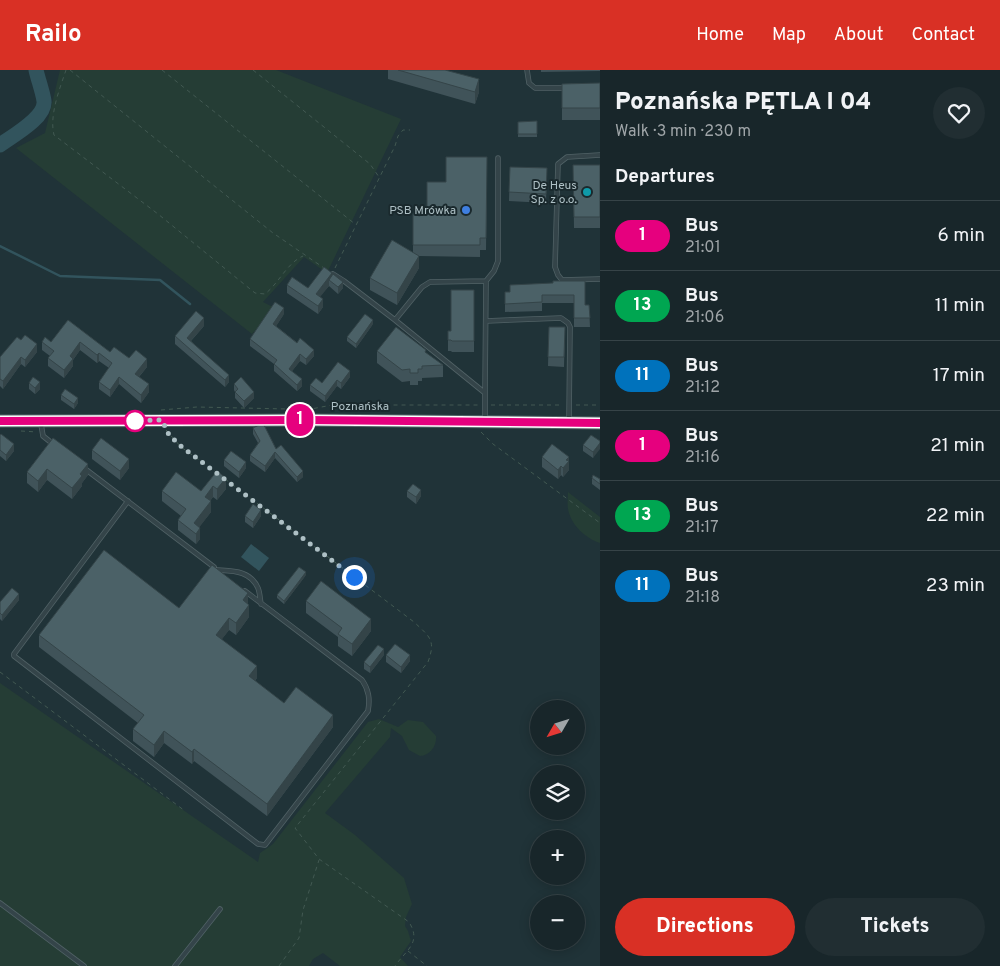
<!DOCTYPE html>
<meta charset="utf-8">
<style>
body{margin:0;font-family:Overpass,sans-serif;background:#212e32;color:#f1f3f6;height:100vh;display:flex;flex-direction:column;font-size:19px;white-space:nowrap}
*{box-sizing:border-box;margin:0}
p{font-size:16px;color:#9fa5a8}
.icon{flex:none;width:28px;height:28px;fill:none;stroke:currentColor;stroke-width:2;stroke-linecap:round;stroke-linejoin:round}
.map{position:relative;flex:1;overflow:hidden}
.details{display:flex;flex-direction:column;background:#18262a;width:400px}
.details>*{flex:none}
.badge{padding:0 10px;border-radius:16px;font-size:18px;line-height:32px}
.needle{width:32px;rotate:231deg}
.tools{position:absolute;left:530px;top:630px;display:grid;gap:10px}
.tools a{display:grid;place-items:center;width:55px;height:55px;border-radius:50%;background:#18262a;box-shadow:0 2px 12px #0003,0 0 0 1px #364347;font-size:25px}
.you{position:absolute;width:25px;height:25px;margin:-12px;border:4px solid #fff;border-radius:50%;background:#1a73e8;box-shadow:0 0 0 8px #1a73e833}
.map>.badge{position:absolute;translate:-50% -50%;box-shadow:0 0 0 2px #fff}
h2{padding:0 15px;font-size:19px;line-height:45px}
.round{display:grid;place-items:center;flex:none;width:52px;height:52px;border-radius:26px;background:#212e32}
.headline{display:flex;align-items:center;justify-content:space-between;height:85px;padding:0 15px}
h1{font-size:24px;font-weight:800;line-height:38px}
.primary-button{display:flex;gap:10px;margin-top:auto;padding:10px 15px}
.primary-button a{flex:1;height:58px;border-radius:30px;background:#d93025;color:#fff;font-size:20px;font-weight:800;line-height:58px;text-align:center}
.primary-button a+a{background:#212e32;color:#f1f3f6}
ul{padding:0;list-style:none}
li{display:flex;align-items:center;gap:15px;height:70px;padding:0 15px;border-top:1px solid #364347}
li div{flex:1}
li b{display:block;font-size:19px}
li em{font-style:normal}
li .badge{min-width:55px;font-weight:700;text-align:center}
header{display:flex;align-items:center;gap:30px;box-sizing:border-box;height:70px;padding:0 25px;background:#d93025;color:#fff}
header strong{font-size:24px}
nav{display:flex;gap:28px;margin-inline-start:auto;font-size:18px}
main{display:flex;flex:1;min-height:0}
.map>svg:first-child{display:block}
.green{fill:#253d35}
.water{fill:#32545d}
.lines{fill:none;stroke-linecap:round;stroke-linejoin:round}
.stream{stroke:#32545d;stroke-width:2.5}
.river{stroke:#32545d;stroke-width:15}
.lane-casing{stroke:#516266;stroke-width:5.5}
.secondary-casing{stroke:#516266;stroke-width:13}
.path{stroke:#425952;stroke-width:1;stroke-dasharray:4 4;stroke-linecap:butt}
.lane{stroke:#344449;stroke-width:4}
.secondary{stroke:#42555c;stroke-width:11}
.wall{fill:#405359}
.shaded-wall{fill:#344448}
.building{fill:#4b6167;stroke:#344448}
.line-casing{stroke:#fff;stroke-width:11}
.line{stroke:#e6007e;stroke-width:8}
.walk{stroke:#aec0c5;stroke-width:5;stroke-dasharray:0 9}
.culture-dot{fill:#0f9aa8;stroke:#1a292d;stroke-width:2}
.shop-dot{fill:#3f7fe0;stroke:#1a292d;stroke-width:2}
.stop-dot{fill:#fff;stroke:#e6007e;stroke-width:2.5}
.labels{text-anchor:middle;stroke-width:4;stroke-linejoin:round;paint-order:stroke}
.poi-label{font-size:12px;fill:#aec0c5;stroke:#1a292d;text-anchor:end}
.street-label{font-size:12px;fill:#aec0c5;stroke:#1a292d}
</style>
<header>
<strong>Railo</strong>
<nav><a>Home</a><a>Map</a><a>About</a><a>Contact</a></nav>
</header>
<main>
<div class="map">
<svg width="600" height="896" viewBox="0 0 600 896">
<rect width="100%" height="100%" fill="#203338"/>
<!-- green -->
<path class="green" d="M60,0H276L401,49L327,203L304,187L263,232L275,238L252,264L16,78L45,63Z
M568,422L600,447V473C585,468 571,455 568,439C567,434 568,428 568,422Z
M0,613L258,792L260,783L273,774L368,652L379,649L398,657L408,650L423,652L436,666C437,676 430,685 420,686L409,680L402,666L391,658L390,667L325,743L355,765L404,808L412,834L406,847L405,856L408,861L411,871L400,887L408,896H340L323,883L313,889L309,896H0Z"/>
<!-- water -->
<path class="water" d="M251,474L269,488L259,501L241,487Z"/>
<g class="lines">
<!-- stream -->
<path class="stream" d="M0,176L60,206L160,210L190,234"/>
<!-- river -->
<path class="river" d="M0,75C12,66 46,48 44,31C43,23 38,9 36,0"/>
<defs>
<path id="lane" d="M527,0L529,13L535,18H565
M600,85L567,87L558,94L555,197L558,205L562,210L600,209
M333,204L344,211L395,250L485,323V351
M395,250L422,217L430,212L486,211
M486,251L561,248L568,253L570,257L569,350
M485,323L486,211L494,201L498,191V88
M41,354L43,366L53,374
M84,398L214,497
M128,431L14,584V586L258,774L265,775L368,641C370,629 369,620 362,610L245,521
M217,500C232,501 250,500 258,518C260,523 260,529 261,534
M0,833L84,896
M175,896L220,839"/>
<path id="secondary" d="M0,351L307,350L600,353"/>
</defs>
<!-- lane casing -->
<use href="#lane" class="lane-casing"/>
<!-- secondary casing -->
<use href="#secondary" class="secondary-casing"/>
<!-- path -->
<path class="path" d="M66,0C60,18 49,45 54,65L158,144L255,223L265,224C279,213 287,193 303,186
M70,0L273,163L324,198
M162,0L355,154
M253,0L370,94L379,107
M335,198L395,76L398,66L403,60H410
M491,335H562
M576,335H600
M161,340L197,337L287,339
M306,340L332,335H479
M166,360L181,377L216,402
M21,361L37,362
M481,362L493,374L600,453
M225,409L414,552C430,567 436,570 428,592L295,758L319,789L409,852C422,873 406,880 395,896
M0,602L185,741
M408,881L427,896
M279,896L299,868L303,840L319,790"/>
<!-- lane -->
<use href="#lane" class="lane"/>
<!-- secondary -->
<use href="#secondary" class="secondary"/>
</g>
<!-- wall -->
<path class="wall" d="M388,0H445L479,22L475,34L388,9Z
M541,0H600V1L541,2Z
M600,13V50H562V14Z
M537,51V67H518V52Z
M487,87L486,180H480V187L419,186V198L397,235L370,220V208L413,183V143H427L446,112Z
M573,95H600V158H574Z
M510,97L547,98L546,133L509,131Z
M332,205L343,218L338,224L329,216L320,226L323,237L318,244L287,223V215L308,218Z
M585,211V235H589L590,257H574V233H542V241L505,242V222H510L553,213Z
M474,220V282H452L451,281H448V261H451Z
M284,244L276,256L314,286L306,295L300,291L292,301L302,316L297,321L274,301V294L250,276V269Z
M68,250L110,282L129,288L147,297L139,307L149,322L141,333L119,314L110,327L99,319V312L109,298L99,291L97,293L80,280L73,290V296L64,308L48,296V288L50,286L42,280V272H51Z
M373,254L356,278L347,271V267Z
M204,256L191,271L229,312L225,317L175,274V266Z
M549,257H565L564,297L548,296Z
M377,281L426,283L443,295V307L422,308V311H418V315H410V311L402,312L377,293Z
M37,282L25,297L21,294L3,319L0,316V287Z
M350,307L341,319L337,316L325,332L310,321V315Z
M29,313L40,319L35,324L29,319Z
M234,314L254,328L244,338L235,328V322L234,320Z
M61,325L78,333L74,339L61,330Z
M253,358L276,379L303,407L297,412L275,388L265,402L250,391V385L258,373L253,364Z
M0,365L14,381L6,391L0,386Z
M53,368L88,405L82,413V416L72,429L47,410L38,422L27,413V402Z
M600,371L593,388L583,381V375Z
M92,380L129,398L120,410L92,389Z
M542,387H569V400L563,407L561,405L558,409L542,397Z
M224,390L246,398L239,408L224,396Z
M217,401L226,419L217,430L213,427L210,431L211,442L199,457L200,469L196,474L178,460V450L181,446L162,431V421H201Z
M592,408L600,409V420L592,414Z
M407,421L421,426L416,434L407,427Z
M245,446H261L253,458L245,452Z
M306,505L284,534L277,528V525Z
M19,530L2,551L0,549V532Z
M306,531L371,561L352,586L338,576V567L306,543Z
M179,538L249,547L236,565L229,560L221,570L257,608L255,611L284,633L333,657L267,746L194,691L192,694L164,673L154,687L133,671V659L138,653L39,577V565Z
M384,585L370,603L364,599V592Z
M386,585L410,591L401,603L386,592Z"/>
<!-- shaded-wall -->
<path class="shaded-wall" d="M479,9V22L475,34V22Z
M419,186V198L397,235V223Z
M332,203V211L329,210V216L316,232V224Z
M343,212V218L338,224V217Z
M323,229V237L318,244V236Z
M284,238V244L273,261V254Z
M204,248V256L187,275V268Z
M373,250V254L356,278V274Z
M80,272V280L73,290V296L64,308V300L70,286Z
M37,274V282L25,297V290Z
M314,280V286L306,295V289Z
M99,283V291L97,293V285Z
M300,284V291L289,305V299Z
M21,287V294L3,319V311Z
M147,289V297L135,311V304Z
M350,301V307L341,319V313Z
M229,305V312L225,317V310Z
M119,307V314L110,327V320Z
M302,309V316L297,321V315Z
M337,310V316L325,332V326Z
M40,312V319L35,324V318Z
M149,314V322L141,333V325Z
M254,322V328L244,338V331Z
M78,328V333L74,339V334Z
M600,373V379L593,388V382Z
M14,374V381L6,391V385Z
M275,382V388L265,402V396Z
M569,387V400L563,407V398L566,390Z
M129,389V398L120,410V401Z
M246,392V398L239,408V402Z
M88,394V405L82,413V416L72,429V418L80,404Z
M561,396V405L558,409V400Z
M47,399V410L38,422V411Z
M303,401V407L297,412V407Z
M226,408V419L217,430V419Z
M213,416V427L205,438V427Z
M421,420V426L416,434V427Z
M211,431V442L195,463L194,453Z
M261,440V446L253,458V452Z
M200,458V469L196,474V464Z
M306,502V505L284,534V531Z
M248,523V535L243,530Z
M19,524V530L2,551V545Z
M249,535V547L236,565V553Z
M229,548V560L216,577V565Z
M371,549V561L352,586V574Z
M384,579V585L370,603V597Z
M410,585V591L401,603V597Z
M257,596V608L249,618V606Z
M333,645V657L267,746V734Z
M164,661V673L154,687V675Z
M194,679V691L192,694V682Z"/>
<!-- building -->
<path class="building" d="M398,0H445L479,9L475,22Z
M600,13V38H562V14Z
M537,51V64H518V52Z
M446,87H487L486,168H480V175H413V143H427V112H446Z
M573,95H600V147H574Z
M510,97L547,98L546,124L509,122Z
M392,170L419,186L397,223L370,208Z
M324,197L332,203L316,224L323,229L318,236L287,215L292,207L308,218Z
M333,204L343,212L338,217L329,210Z
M553,211H585V235H589L590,248H574V225H542V232L505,234V222H510V215L553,213Z
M451,220H474V271H452L451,270H448V261H451Z
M275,232L284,238L273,254L297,273L300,268L314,280L306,289L300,284L289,299L302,309L297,315L274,294L277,290L250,269Z
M196,241L204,248L187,268L229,305L225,310L175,266Z
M365,244L373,250L356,274L347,267Z
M68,250L110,282L114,277L129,288L136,280L147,289L135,304L149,314L141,325L119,307L110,320L99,312L112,293L99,283L97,285L80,272L70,286L73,289L64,300L48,288L54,281L42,272L45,267L51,272Z
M396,257L426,280L425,282L443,295L422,296V299H418V303H410V299L402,300L377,281Z
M549,257H565L564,287H548Z
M25,265L37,274L25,290L21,287L3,311L0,309V287L17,267L21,270Z
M338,292L350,301L341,313L337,310L325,326L310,315L316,308L322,313Z
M33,307L40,312L35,318L29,313Z
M241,307L254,322L244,331L235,322L238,319L234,314Z
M65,319L78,328L74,334L61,325Z
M263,353L276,379L281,375L303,401L297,407L275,382L265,396L250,385L260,371L253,358Z
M1,364L14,374L6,385L0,380V365Z
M591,365L600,371V373L593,382L583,375Z
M53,368L88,394L80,404L82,406L72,418L47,399L38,411L27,402Z
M101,368L129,389L120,401L92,380Z
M552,374L569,387L566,390L569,391L563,398L561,396L558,400L542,387Z
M231,381L246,392L239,402L224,390Z
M217,401L226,408L217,419L213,416L205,427L211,431L194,453L200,458L196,464L178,450L186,439L162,421L176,402L201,421Z
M593,405L600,409V414L592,408Z
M413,414L421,420L416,427L407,421Z
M253,434L261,440L253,452L245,446Z
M104,480L179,538L212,495L248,523L243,530L249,535L236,553L229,548L216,565L257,596L249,606L284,633L296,617L333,645L267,734L194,679L192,682L164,661L154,675L133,659L144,645L39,565Z
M299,497L306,502L284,531L277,525Z
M321,511L371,549L352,574L338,564L342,558L306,531Z
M12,518L19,524L2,545L0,543V532Z
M395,574L410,585L401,597L386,585Z
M378,575L384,579L370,597L364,592Z"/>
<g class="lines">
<defs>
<path id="line" d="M0,351L307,350L600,353"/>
</defs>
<!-- line casing -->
<use href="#line" class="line-casing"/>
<!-- line -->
<use href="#line" class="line"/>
<!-- walk -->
<path class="walk" d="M135,351H129L162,350L169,365L182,377L354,507"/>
</g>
<!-- markers -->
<circle class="culture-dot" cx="587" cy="122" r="5"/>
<circle class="shop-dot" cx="466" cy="140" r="5"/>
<circle class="stop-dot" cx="135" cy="351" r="10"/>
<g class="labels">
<!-- poi labels -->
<g class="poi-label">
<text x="577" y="119">De Heus<tspan x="577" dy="14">Sp. z o.o.</tspan></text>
<text x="456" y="144">PSB Mrówka</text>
</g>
<!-- street labels -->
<g class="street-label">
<text x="360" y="340">Poznańska</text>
</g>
</g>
</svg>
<div class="tools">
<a><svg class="needle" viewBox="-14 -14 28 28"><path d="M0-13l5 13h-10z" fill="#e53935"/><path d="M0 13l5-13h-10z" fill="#9fa5a8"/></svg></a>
<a><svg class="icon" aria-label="layers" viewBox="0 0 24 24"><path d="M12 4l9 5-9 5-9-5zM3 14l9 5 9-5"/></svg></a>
<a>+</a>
<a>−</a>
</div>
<div class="you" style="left:354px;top:507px"></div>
<b class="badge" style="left:300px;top:350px;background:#e6007e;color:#fff">1</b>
</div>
<section class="details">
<div class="headline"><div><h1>Poznańska PĘTLA I 04</h1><p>Walk · 3 min · 230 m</p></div><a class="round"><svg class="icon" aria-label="heart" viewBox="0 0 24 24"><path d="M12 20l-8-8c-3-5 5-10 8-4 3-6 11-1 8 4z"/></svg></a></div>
<h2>Departures</h2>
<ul>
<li><span class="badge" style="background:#e6007e;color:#fff">1</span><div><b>Bus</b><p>21:01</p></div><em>6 min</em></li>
<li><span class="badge" style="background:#00a651;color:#fff">13</span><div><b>Bus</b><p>21:06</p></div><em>11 min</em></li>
<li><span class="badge" style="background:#0072bc;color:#fff">11</span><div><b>Bus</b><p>21:12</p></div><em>17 min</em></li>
<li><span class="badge" style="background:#e6007e;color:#fff">1</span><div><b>Bus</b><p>21:16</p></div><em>21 min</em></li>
<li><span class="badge" style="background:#00a651;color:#fff">13</span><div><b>Bus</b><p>21:17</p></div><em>22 min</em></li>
<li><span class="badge" style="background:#0072bc;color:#fff">11</span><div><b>Bus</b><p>21:18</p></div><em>23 min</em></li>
</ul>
<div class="primary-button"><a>Directions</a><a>Tickets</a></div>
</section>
</main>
